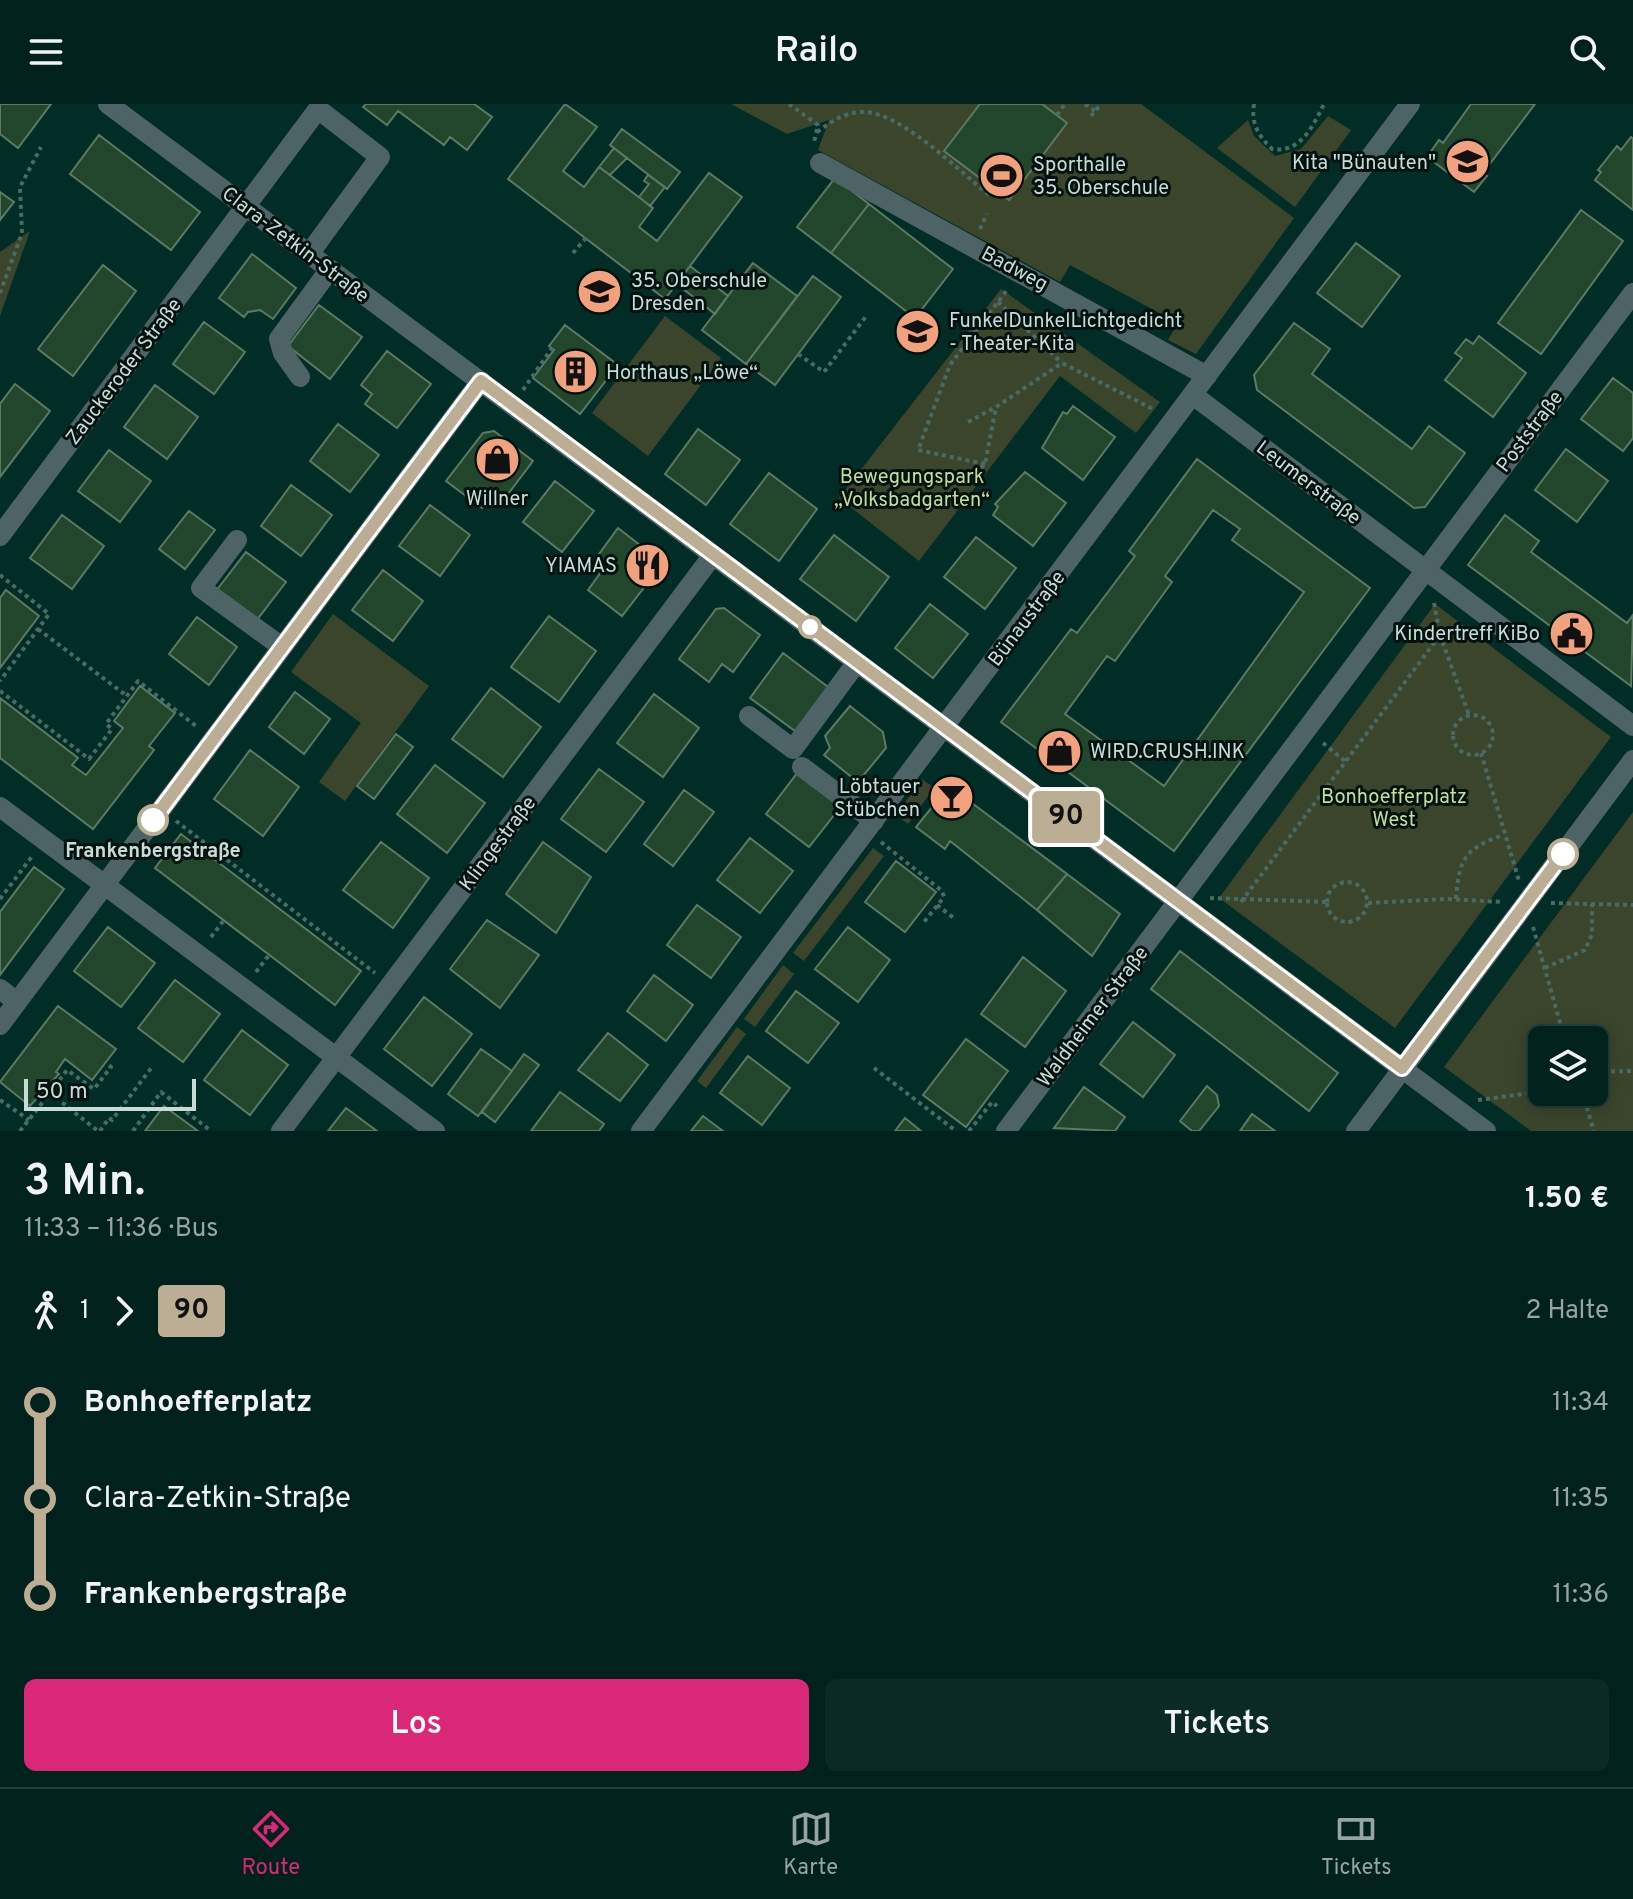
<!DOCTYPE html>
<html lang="de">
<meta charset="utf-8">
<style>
body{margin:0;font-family:Overpass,sans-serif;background:#0b2a25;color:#f1f3f6;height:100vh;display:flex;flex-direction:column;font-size:30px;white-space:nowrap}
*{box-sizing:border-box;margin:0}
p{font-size:26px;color:#96a4a3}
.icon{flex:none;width:44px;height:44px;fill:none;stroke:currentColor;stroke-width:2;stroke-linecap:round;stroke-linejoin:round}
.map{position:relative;height:1027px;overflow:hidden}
.panel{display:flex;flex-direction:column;background:#01221c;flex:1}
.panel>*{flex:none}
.badge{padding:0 16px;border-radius:6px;font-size:28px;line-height:52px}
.buttons{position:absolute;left:1528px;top:922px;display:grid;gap:16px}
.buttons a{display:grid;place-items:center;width:80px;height:80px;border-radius:12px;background:#01221c;box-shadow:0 4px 20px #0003,0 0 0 2px #233f3b;font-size:40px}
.scale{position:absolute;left:24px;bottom:20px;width:172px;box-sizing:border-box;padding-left:8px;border:4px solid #c7dcd7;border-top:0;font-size:22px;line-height:28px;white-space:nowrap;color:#c7dcd7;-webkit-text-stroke:6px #03120f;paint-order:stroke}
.map>.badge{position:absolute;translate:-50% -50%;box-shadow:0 0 0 4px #fff}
.legs{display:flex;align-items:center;gap:12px;height:88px;padding:0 24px;font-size:26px}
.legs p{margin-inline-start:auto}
.head{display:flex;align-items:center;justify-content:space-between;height:136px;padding:0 24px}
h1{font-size:44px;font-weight:600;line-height:60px}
.button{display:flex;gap:16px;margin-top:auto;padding:16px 24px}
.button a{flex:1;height:92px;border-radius:12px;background:#db2777;color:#fff;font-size:32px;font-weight:600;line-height:92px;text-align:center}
.button a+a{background:#0b2a25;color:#f1f3f6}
ul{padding:0 24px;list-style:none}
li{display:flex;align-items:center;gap:28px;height:96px;font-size:30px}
li i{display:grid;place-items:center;width:12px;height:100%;margin:0 10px;background:currentColor}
li i::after{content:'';width:20px;height:20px;margin:-10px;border:6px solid;border-radius:50%;background:#01221c}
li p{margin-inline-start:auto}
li:first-child i{background:linear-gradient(#0000 50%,currentColor 0)}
li:last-child i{background:linear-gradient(currentColor 50%,#0000 0)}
header{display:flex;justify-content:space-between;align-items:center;height:104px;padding:0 24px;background:#01221c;font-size:36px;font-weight:600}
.dock{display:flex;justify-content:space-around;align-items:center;height:112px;border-top:2px solid #233f3b;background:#01221c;font-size:22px;color:#96a4a3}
.dock a{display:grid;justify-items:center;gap:4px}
.dock .on{color:#db2777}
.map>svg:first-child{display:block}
.green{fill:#3b452c;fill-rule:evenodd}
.building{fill:#21462c;stroke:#5c7963;stroke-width:2;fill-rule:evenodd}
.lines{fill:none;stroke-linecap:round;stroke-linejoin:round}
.path{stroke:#486c65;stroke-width:4;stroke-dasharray:4 4;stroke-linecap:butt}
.minor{stroke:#4d6366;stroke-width:20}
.line-1-casing{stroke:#fff;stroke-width:18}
.line-1{stroke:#bcae94;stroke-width:12}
.stop-1-dot{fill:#fff;stroke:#bcae94;stroke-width:4}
.labels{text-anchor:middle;stroke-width:6;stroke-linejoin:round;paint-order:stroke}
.poi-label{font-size:20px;fill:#c7dcd7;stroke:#03120f;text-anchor:start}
.street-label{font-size:20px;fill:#c7dcd7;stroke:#03120f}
.park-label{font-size:20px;fill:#c4dd9b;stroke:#03120f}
.stop-label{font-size:20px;font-weight:bold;fill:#c7dcd7;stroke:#03120f}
</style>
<header><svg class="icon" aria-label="menu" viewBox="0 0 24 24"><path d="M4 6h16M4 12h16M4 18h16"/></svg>Railo<svg class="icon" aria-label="search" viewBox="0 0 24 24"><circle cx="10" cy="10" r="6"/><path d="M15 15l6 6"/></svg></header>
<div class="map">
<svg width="1633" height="1027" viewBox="0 0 1633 1027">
<rect width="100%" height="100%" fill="#012d26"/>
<!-- green -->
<path class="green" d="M731,0H1141L1294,114L1196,250L1168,236L1178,219L1070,161L1060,178L818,46L829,16L787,30Z
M1328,12L1351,26L1295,103L1217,44L1248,16L1254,32L1275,52L1301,45Z
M30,127L0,212V148Z
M1001,185L1160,298L1136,329L1060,272L919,457L839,394Z
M665,212L721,254L648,352L592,309Z
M1435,500L1611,633L1395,924L1219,794Z
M333,510L429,582L345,697L319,678L361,619L291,568Z
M922,675L934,684L908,720L896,711Z
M1633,708V1027H1531L1444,963ZM1594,936V988H1542V936Z
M873,744L884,752L804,857L793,849Z
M783,861L794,870L755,923L744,915Z
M737,923L746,930L706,984L697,977Z"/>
<!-- building -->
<path class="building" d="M0,0H51L18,44L0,30Z
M366,0H474L492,13L467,46L450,33L444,41L398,7L387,21L363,3Z
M565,0L597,23L563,67L584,83L599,63L653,104L639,123L657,137L709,69L742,93L665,195L508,75Z
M980,0H1042L1067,19L1009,96L944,47Z
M1471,0H1535L1483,69L1487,72L1474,88L1427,53L1439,36L1443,39Z
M622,25L680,68L667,85L610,41Z
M99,31L200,108L171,146L70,70Z
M1631,33L1633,35V106L1595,76L1601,68L1598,66L1617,42L1621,46Z
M614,44L627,54L610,71L599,63Z
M648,71L665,83L650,102L639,93L649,80L644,77Z
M835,74L869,100L831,149L797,123Z
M0,88L14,98L0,116Z
M869,100L953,165L915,214L831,149Z
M1581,106L1623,137L1541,250L1498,219Z
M1356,139L1400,172L1362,223L1317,189Z
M252,150L296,184L273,215L260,206L248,208L244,213L219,194Z
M753,159L797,192L746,260L702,226Z
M103,161L136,187L73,272L38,245Z
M690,162L728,192L715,210L677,180Z
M813,172L841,193L775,281L746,260Z
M319,201L362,233L330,275L288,242Z
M204,218L245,248L214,290L173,260Z
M1294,219L1330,245L1312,270L1412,345L1429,322L1465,349L1425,403L1414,404L1257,286L1254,271Z
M565,221L618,261L580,310L533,274L554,246L549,242Z
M1479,232L1526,269L1493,313L1445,276L1462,254L1455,249L1466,235L1473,240Z
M387,247L431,280L397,324L365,300L372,290L361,281Z
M1613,274L1633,289V334L1623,347L1581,315Z
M15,280L50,307L0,373V300Z
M155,281L198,313L167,355L124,323Z
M1073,302L1115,333L1083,376L1042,344L1063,308L1067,310Z
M338,320L379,351L350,388L310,357Z
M698,325L740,356L706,401L665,370Z
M494,327L533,357L502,398L492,390L482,404L446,377L483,329Z
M1566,345L1608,377L1577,418L1535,386Z
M109,346L151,377L120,418L78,387Z
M1197,355L1370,484L1174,747L1001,618L1071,525L1077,529L1135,452L1129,447ZM1213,406L1240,425L1232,436L1304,488L1164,682L1065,610L1107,552L1115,557L1172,478L1165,472Z
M1025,368L1066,399L1033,442L993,411L998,403L995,400Z
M769,369L817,405L779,457L730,420Z
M555,377L594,407L562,448L523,418Z
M291,381L332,411L301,452L261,422Z
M430,401L470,431L440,472L399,442Z
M189,407L215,426L185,465L159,445Z
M62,411L104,442L72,485L30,454Z
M1505,411L1539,437L1531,448L1627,519L1633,511L1631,582L1468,461Z
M618,424L663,459L622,512L588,486L604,464L594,457Z
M834,431L889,473L856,517L800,475Z
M976,433L1016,464L985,505L944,473Z
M246,448L286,478L256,517L216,487Z
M383,466L423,497L393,537L352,506Z
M6,486L39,512L0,564V494Z
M930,500L968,530L933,574L895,544Z
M724,504L760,531L733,568L722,560L709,578L679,555L716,505Z
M549,512L596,547L559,598L511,563Z
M197,513L237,543L209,581L169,550Z
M783,549L828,583L795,627L750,594Z
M140,582L175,609L149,642L154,646L93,725L0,654V594L78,654L72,661L86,671L123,624L114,617Z
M491,584L541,623L503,673L452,635Z
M295,588L330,615L304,650L269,623Z
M654,590L699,624L663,673L617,639Z
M850,602L883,628L886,644L858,678L824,651L830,644L825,632Z
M396,630L413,643L374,695L357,682Z
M250,646L299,683L263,732L214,695Z
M435,661L485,699L447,749L397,710Z
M599,665L644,698L606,748L561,715Z
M798,668L842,701L809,743L766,710Z
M949,682L1067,770L1037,806L950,737L945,745L916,723Z
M684,686L714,708L673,762L644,740Z
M181,730L361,867L335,901L155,764Z
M750,734L793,767L760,809L717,776Z
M381,738L429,774L393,824L343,786Z
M543,738L591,773L556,829L506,790Z
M896,757L936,788L905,828L865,798Z
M34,763L64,785L0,871V808Z
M1067,770L1120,810L1092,852L1037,806Z
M697,801L741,833L711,874L667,841Z
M487,816L539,851L500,904L450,865Z
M108,823L155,859L121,903L74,867Z
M848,823L890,856L858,898L815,865Z
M1180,847L1338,969L1309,1007L1151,885Z
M1023,853L1066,887L1025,943L981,910Z
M654,871L693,901L666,937L627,907Z
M175,876L220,910L183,958L138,924Z
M796,887L839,919L808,959L766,927Z
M424,893L472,930L432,982L384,945Z
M58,902L116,945L92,976L65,955L56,968L59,970L30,1002L0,978Z
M1133,918L1175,951L1143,993L1100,960Z
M242,926L288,961L250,1011L204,976Z
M608,929L648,961L620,997L578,966Z
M966,935L1008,967L966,1023L923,991Z
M481,945L512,967L478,1012L448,990Z
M524,950L539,961L495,1018L482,1008Z
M748,952L790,984L762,1021L720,989Z
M1207,982L1217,991L1219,1002L1199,1027H1192L1180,1017Z
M1084,983L1125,1013L1115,1027L1054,1024Z
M560,988L604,1020L599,1027H531Z
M164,1002L198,1027H145Z
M346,1004L377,1027H328Z
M1252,1010L1275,1027H1240Z
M703,1012L723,1027H691Z
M905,1014L921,1027H895Z"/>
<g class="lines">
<!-- path -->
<path class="path" d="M789,0L818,21L814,38
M1085,0L1095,7
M1254,0C1251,20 1258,31 1272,45C1300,50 1313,22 1324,0
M1057,11L1065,0
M1091,12L1101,0
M817,28C831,18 843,9 861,8C899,6 959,67 989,91
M980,125L987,110
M573,149L586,134
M0,189L22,129L20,83L41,43
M998,198L1062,259
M798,250L824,268L867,211
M523,286L552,244
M968,318L996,303
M985,360L918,346L950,261L1007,186
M963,380L985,360L996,303L1062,259L1155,306
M0,471L49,510L0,577
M1434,499L1440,531L1469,611
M38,525L127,592
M0,587L89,655L112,625L106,620L138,577L196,622
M1453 631a20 20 0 1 1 40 0a20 20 0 1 1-40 0Z
M1323,639L1346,658
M1481,649L1519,777
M176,717L375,869
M881,738L942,787L944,793L924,818
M1327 798a20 20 0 1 1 40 0a20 20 0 1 1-40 0Z
M1210,794L1327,798
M0,795L33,751
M1456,795C1459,755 1464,745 1503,731
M1241,798L1440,531
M1368,799L1447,795L1503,798
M1551,799L1633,801
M937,801L955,815
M1533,823L1565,936
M211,833L224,816
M1545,864L1585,846L1592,830V800
M256,868L269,851
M874,964L956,1027
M1595,968L1633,967
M1571,988H1578
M1582,988L1594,1027
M50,989L67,966L94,985L111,963L106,959
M0,996L29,1016
M1478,996L1531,989L1542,983
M20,1027L50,989L98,1027
M100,1027L109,1014L112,1016L152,963
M133,1027L161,988L211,1027
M969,1027L992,998L997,1002"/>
<!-- minor -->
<path class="minor" d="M108,0L1486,1027
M820,59L1207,272
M300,273L283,249L279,235L330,165
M1193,291L1633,622
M0,432L318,5L380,53L309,150
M237,436L201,484L282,543
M749,612L793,645L857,558
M802,663L874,717
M0,703L435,1027
M0,885L17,898
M0,921L481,277
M281,1027L713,451
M641,1027L1410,0
M1006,1027L1633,189
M1356,1027L1633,656"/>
</g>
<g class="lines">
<defs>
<path id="line-1" d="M153,716L481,277L1402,964L1563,750"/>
</defs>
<!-- line-1 casing -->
<use href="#line-1" class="line-1-casing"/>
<!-- line-1 -->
<use href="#line-1" class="line-1"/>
</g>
<!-- icons -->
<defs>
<symbol id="school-disc" viewBox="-11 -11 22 22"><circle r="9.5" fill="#f1a17d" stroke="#03120f"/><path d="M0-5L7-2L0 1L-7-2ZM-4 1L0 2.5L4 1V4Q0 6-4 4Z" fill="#111"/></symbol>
<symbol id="stadium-disc" viewBox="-11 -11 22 22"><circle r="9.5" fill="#f1a17d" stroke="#03120f"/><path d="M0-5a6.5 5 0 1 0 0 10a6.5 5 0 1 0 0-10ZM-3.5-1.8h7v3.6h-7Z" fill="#111"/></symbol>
<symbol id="building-disc" viewBox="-11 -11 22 22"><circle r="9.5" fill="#f1a17d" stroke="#03120f"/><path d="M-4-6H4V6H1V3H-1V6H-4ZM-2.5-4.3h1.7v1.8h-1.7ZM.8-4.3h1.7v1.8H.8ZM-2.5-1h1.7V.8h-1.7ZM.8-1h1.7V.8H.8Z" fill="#111"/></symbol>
<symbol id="shop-disc" viewBox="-11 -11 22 22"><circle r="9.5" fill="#f1a17d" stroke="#03120f"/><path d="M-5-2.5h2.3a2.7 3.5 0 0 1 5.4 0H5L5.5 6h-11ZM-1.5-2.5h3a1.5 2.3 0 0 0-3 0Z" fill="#111"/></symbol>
<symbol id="restaurant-disc" viewBox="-11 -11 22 22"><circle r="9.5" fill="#f1a17d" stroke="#03120f"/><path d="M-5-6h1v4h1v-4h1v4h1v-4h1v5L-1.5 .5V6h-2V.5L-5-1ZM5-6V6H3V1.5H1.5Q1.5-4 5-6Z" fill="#111"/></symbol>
<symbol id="civic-disc" viewBox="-11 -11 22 22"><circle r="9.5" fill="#f1a17d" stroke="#03120f"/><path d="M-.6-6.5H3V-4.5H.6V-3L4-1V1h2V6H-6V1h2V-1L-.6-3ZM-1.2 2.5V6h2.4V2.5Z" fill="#111"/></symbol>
<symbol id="bar-disc" viewBox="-11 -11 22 22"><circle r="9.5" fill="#f1a17d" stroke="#03120f"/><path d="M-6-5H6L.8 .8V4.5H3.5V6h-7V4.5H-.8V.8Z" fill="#111"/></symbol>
</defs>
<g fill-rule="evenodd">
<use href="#school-disc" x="1442" y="32" width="51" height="51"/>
<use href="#stadium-disc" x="976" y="46" width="51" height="51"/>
<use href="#school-disc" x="574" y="162" width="51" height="51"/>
<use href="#school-disc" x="892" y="202" width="51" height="51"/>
<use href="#building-disc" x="550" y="242" width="51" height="51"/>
<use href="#shop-disc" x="472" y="330" width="51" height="51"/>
<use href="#restaurant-disc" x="622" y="436" width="51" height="51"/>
<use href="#civic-disc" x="1546" y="504" width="51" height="51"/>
<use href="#shop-disc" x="1034" y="622" width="51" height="51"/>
<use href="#bar-disc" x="926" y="668" width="51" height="51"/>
</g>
<!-- markers -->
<g class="stop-1-dot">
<circle cx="810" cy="523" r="10"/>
<circle cx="153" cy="716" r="14"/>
<circle cx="1563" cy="750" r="14"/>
</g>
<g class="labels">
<!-- poi labels -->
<g class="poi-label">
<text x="1436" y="65" text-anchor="end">Kita "Bünauten"</text>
<text x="1033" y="67">Sporthalle<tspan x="1033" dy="23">35. Oberschule</tspan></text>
<text x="631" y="183">35. Oberschule<tspan x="631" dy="23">Dresden</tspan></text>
<text x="949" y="223">FunkelDunkelLichtgedicht<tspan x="949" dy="23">- Theater-Kita</tspan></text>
<text x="606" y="275">Horthaus „Löwe“</text>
<text x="497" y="401" text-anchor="middle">Willner</text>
<text x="617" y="468" text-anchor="end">YIAMAS</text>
<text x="1540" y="536" text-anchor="end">Kindertreff KiBo</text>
<text x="1090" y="654">WIRD.CRUSH.INK</text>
<text x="920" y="689" text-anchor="end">Löbtauer<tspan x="920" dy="23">Stübchen</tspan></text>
</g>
<!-- street labels -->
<g class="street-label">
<text transform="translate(296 140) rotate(37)" y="7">Clara-Zetkin-Straße</text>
<text transform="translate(1015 164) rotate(28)" y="7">Badweg</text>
<text transform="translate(123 267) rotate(-53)" y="7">Zauckeroder Straße</text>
<text transform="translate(1529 327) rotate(-53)" y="7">Poststraße</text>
<text transform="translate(1309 378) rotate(37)" y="7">Leumerstraße</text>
<text transform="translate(1026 514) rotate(-53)" y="7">Bünaustraße</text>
<text transform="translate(497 739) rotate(-53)" y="7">Klingestraße</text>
<text transform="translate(1092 912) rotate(-53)" y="7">Waldheimer Straße</text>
</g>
<!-- park labels -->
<g class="park-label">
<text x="912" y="379">Bewegungspark<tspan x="912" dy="23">„Volksbadgarten“</tspan></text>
<text x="1394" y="699">Bonhoefferplatz<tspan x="1394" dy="23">West</tspan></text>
</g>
<!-- stop labels -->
<g class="stop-label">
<text x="153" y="753">Frankenbergstraße</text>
</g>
</g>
</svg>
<div class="buttons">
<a><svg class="icon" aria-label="layers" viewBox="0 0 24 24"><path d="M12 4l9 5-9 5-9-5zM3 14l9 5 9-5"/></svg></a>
</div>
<div class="scale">50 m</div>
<b class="badge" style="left:1066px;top:713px;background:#bcae94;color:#111">90</b>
</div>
<section class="panel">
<div class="head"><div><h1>3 Min.</h1><p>11:33 – 11:36 · Bus</p></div><b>1.50 €</b></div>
<div class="legs"><svg class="icon" aria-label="walk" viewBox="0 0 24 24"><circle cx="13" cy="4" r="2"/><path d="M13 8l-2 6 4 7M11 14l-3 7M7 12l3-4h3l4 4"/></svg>1<svg class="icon" aria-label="forward" viewBox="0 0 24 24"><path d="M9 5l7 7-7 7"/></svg><b class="badge" style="background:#bcae94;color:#111">90</b><p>2 Halte</p></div>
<ul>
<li><i style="color:#bcae94"></i><b>Bonhoefferplatz</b><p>11:34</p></li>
<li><i style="color:#bcae94"></i><span>Clara-Zetkin-Straße</span><p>11:35</p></li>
<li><i style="color:#bcae94"></i><b>Frankenbergstraße</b><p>11:36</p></li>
</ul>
<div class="button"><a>Los</a><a>Tickets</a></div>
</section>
<nav class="dock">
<a class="on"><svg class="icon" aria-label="directions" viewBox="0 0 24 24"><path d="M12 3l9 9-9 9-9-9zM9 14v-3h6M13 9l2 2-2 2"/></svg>Route</a>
<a><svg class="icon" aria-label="map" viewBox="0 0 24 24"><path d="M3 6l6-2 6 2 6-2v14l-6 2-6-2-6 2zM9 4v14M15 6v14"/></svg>Karte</a>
<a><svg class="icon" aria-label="tickets" viewBox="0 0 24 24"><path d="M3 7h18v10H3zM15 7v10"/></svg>Tickets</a>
</nav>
